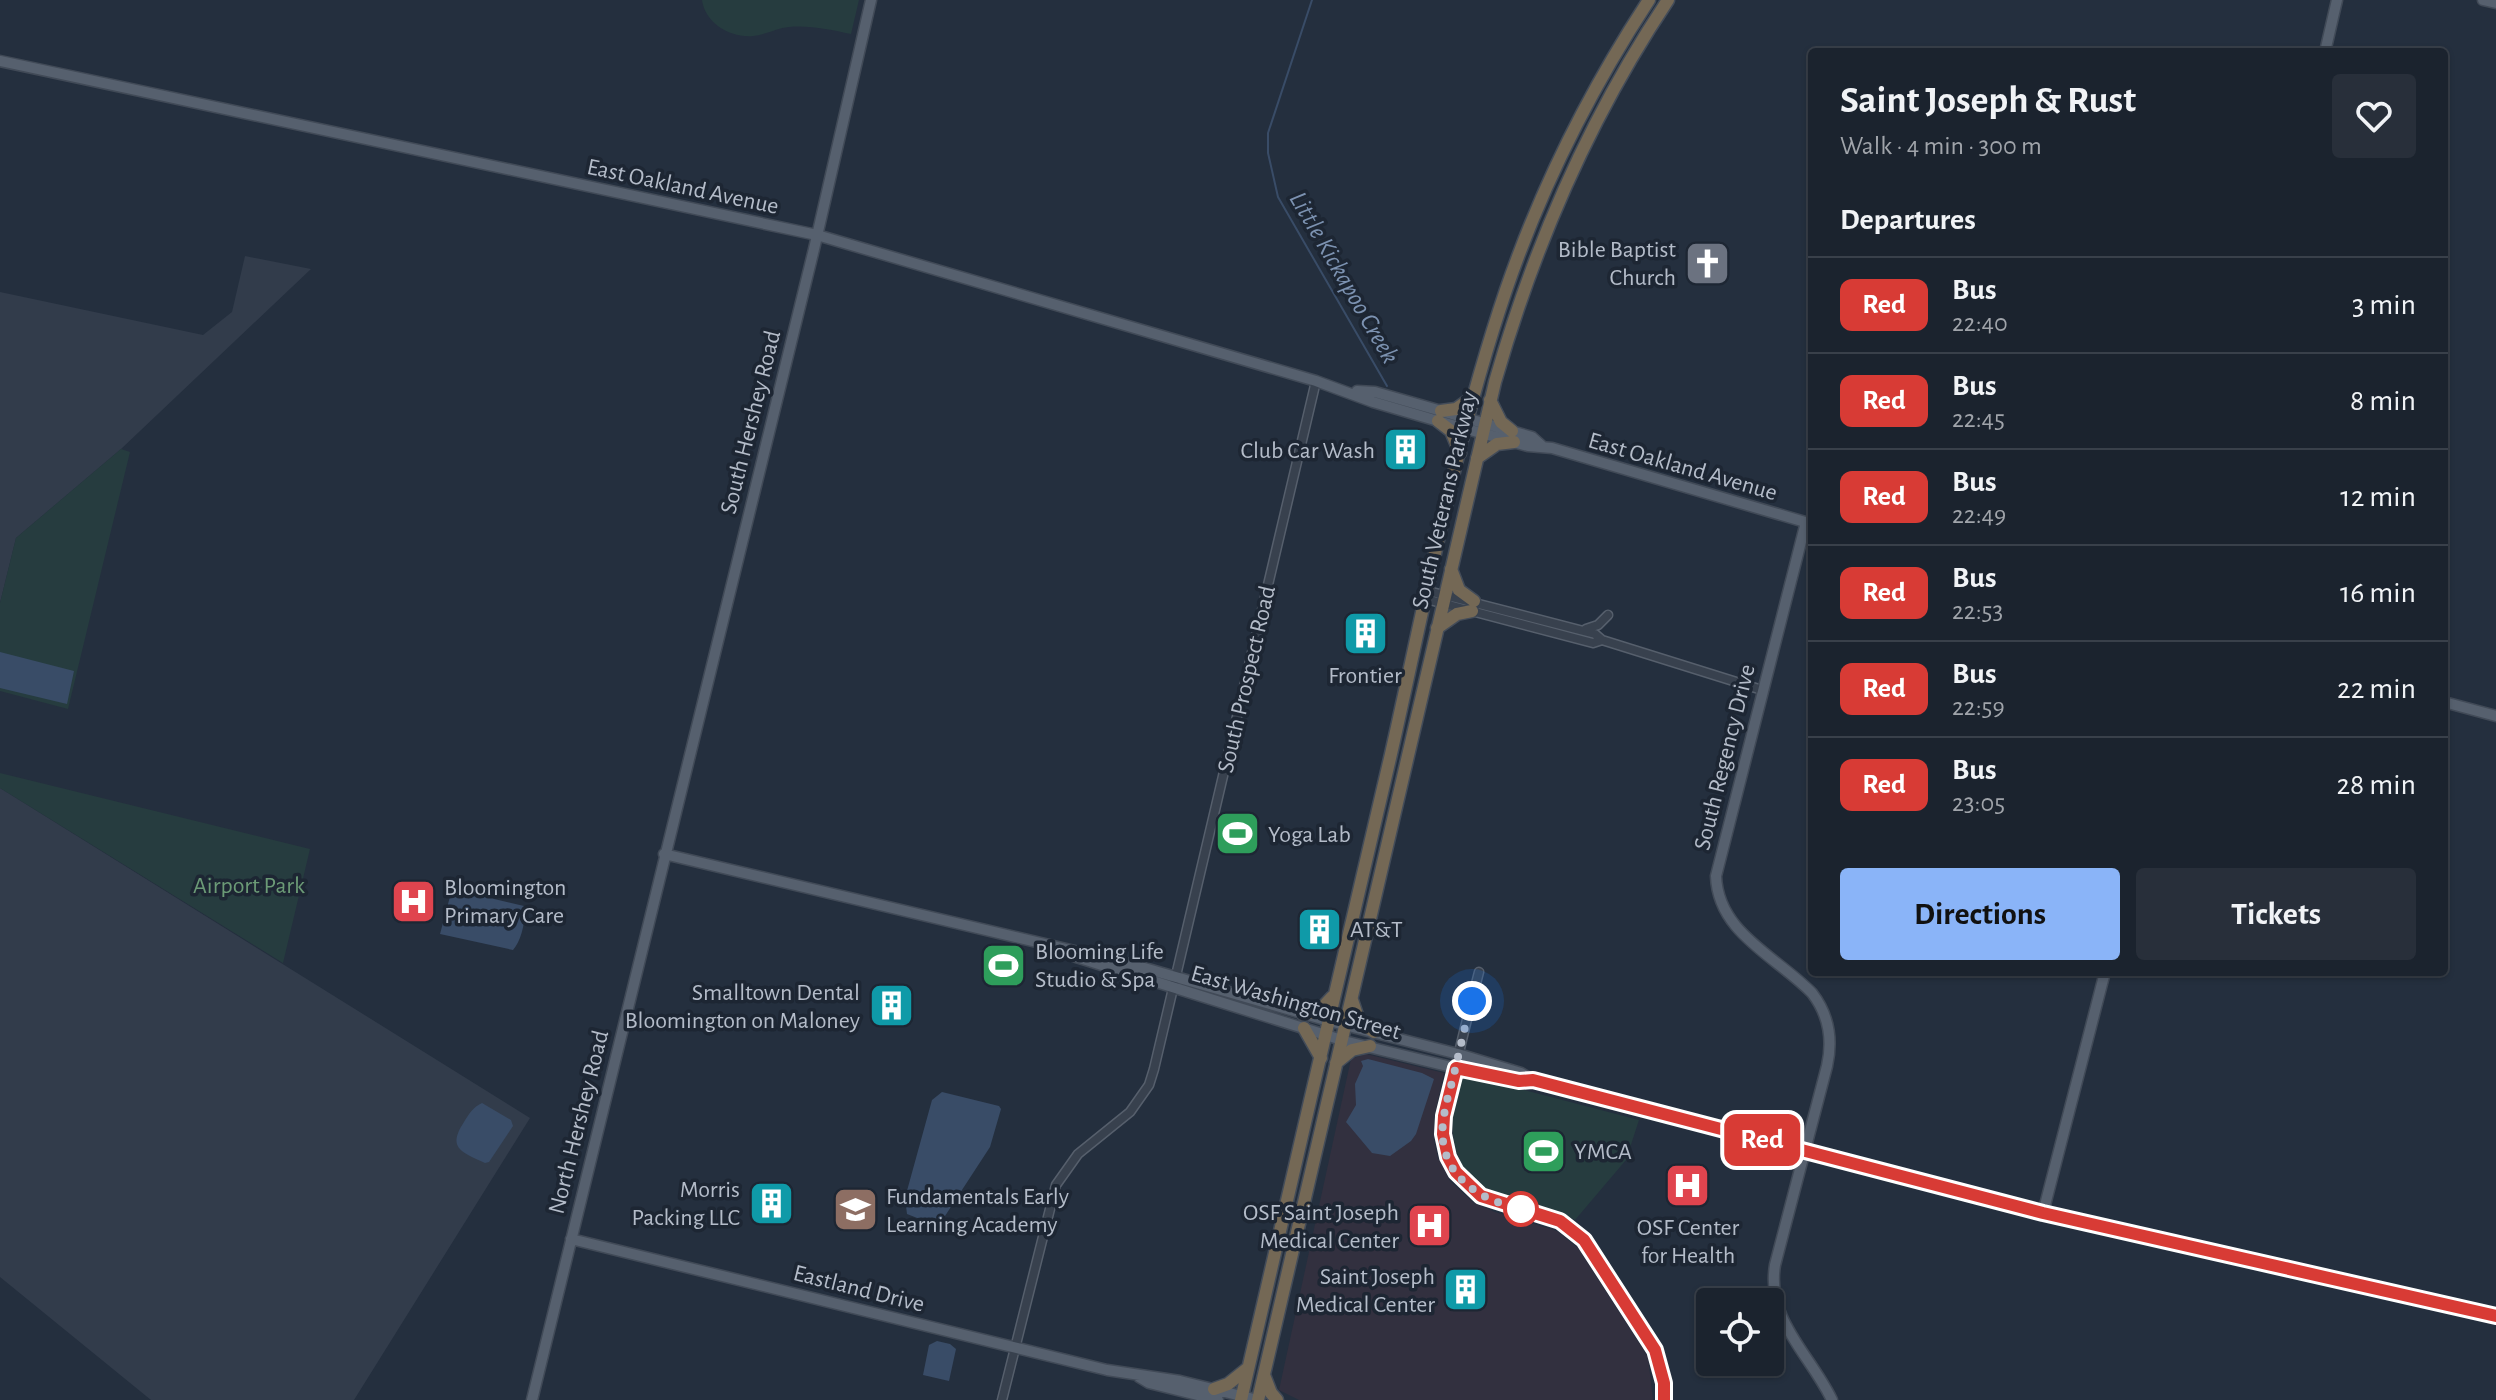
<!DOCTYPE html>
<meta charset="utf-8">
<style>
body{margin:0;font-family:"Alegreya Sans",sans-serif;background:#282f3a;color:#f1f3f6;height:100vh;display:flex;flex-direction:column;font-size:30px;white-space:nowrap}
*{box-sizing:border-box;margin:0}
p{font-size:26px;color:#a0a4aa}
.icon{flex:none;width:44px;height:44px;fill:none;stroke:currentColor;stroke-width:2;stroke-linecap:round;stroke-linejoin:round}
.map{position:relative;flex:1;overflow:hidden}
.side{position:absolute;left:1808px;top:48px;width:640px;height:928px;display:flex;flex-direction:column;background:#1b232e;border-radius:8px;box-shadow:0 2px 6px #0004,0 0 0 2px #39404a}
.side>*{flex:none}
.badge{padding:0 16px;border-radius:12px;font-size:28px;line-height:52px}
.buttons{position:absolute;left:1696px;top:1288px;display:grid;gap:16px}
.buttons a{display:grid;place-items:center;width:88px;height:88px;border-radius:8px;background:#1b232e;box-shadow:0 2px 6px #0004,0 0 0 2px #39404a;font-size:40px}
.you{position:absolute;width:40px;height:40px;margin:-20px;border:6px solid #fff;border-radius:50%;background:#1a73e8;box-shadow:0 0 0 12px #1a73e833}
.map>.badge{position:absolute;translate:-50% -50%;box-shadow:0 0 0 4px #fff}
h2{padding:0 32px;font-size:30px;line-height:72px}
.round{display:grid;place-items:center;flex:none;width:84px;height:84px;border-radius:8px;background:#282f3a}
.summary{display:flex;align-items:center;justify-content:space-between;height:136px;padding:0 32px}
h1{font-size:38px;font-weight:700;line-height:60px}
.button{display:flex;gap:16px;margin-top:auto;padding:16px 32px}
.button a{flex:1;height:92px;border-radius:8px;background:#8ab4f8;color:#111;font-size:32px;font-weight:700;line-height:92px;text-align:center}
.button a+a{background:#282f3a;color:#f1f3f6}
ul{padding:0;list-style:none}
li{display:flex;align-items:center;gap:24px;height:96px;padding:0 32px;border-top:2px solid #39404a}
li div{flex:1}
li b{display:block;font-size:30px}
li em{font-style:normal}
li .badge{min-width:88px;font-weight:700;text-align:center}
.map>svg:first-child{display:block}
.medical{fill:#32303f}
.airport{fill:#323c4b}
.green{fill:#263c3f}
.water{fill:#394c67}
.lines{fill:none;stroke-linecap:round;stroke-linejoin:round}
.stream{stroke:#394c67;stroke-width:2}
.minor-casing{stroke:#565f6c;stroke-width:11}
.major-casing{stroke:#414a57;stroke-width:13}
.highway-casing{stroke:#434c59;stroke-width:15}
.minor{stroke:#38414e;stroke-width:8}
.major{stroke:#56606e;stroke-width:10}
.highway{stroke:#746855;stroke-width:12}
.line-casing{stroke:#fff;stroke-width:18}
.line{stroke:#d83b35;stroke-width:12}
.walk{stroke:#b4bcc9;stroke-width:8;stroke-dasharray:0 14.4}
.stop-dot{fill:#fff;stroke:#d83b35;stroke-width:4}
.labels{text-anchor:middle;stroke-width:7;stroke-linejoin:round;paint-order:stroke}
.street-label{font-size:24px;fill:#b4bcc9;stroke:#1d2633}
.poi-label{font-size:24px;fill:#b4bcc9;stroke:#1d2633;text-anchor:end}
.park-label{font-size:24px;fill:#6b9a76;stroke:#1d2633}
.water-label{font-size:26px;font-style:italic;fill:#7c92b1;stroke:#1d2633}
</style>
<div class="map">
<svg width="2496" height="1400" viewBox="0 0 2496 1400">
<rect width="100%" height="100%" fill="#242f3e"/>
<!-- medical -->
<path class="medical" d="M1366,1054L1444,1073L1434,1118V1140L1438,1158L1450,1181L1474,1203L1495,1212L1557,1231L1578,1248L1648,1357L1653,1400H1299L1279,1390L1351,1059Z"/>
<!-- airport -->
<path class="airport" d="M245,256L311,269L121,449L16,538L0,603V292L203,335L232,312Z
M0,788L530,1118L354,1400H151L0,1277Z"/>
<!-- green -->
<path class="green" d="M702,0H859L851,34C831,30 810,25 789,27C777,28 765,35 753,36C730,38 705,23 702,0Z
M121,449L130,452L68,709L0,691V603L16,538Z
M0,773L310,849L283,963L0,788Z
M1463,1078L1509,1086L1639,1120L1626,1160L1575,1220C1560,1212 1545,1206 1528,1202C1515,1198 1500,1195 1487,1189C1447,1168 1446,1113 1463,1078Z"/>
<!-- water -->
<path class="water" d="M0,652L74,671L67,704L0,688Z
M452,889L524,906C526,919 522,940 513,950L440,934Z
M1368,1059L1422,1073L1434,1079L1416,1134L1411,1141L1390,1156L1372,1153L1346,1122L1356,1105L1355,1084L1363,1066L1361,1061Z
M942,1092L999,1106L1001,1109L990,1147L945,1216L930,1223L907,1214L905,1198L932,1100Z
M482,1103L511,1120L513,1126L489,1162L485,1163C461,1152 447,1148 464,1122C469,1114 473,1107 482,1103Z
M937,1341L950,1344L956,1349L949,1381L923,1375L929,1345Z"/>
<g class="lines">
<!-- stream -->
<path class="stream" d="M1312,0L1268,133V153L1278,197L1387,386"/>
<defs>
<path id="minor" d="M1428,591L1595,634L1602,640L1762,690
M1426,599L1593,643L1602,640
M1586,629L1598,625L1608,615
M1479,972C1471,1003 1463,1034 1456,1066C1446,1114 1426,1166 1482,1196C1509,1211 1542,1209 1568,1226C1593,1243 1640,1320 1655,1350L1662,1370L1664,1400
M1002,1400L1056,1185L1078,1154L1130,1112L1149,1085L1154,1069L1316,381"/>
<path id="major" d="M2483,0L2496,3
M2325,52L2337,0
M0,61L817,235L1316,381L1373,402L1438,421L1528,446L1552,448L1812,524
M1357,391L1375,392L1532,437L1542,446
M1806,522L1716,876C1718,933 1776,956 1812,993C1829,1015 1833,1039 1827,1066L1775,1265C1766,1320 1810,1354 1832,1400
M2444,702L2496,716
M664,854L1134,965L1329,1021L1458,1054L1521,1073L1533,1080L2043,1213L2496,1316
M1073,956L1348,1042L1468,1071L1519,1081L1531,1080
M2043,1213L2105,972
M571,1239L1107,1370L1180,1381L1258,1400
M1139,1377L1149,1383L1218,1400
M532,1400L814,249L871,0"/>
<path id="highway" d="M1490,400L1501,422L1512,431
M1441,411L1456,409L1474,396
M1438,421L1451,431L1460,453
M1477,458L1497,444L1514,442
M1451,569L1459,590L1474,601
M1437,628L1457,614L1472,611
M1352,1000L1359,1021L1374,1032
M1303,1014L1319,1011L1332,997
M1304,1028L1321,1058
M1336,1063L1352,1050L1370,1046
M1264,1375L1271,1393L1277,1400
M1214,1389L1228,1384L1248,1368
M1241,1400C1290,1184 1341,970 1391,754C1426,599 1455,440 1506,290C1541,188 1590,90 1649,0
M1258,1400L1495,382C1534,246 1589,118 1668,0"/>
</defs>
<!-- minor casing -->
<use href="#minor" class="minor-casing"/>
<!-- major casing -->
<use href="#major" class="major-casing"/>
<!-- highway casing -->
<use href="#highway" class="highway-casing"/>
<!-- minor -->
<use href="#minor" class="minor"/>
<!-- major -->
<use href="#major" class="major"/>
<!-- highway -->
<use href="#highway" class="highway"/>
</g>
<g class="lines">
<defs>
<path id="line" d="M1664,1400V1383L1655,1350L1584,1240L1560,1221L1481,1196L1456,1172L1448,1157L1443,1134L1444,1116L1456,1068L1519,1081L1533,1080L2043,1213L2496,1316"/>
</defs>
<!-- line casing -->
<use href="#line" class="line-casing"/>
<!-- line -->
<use href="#line" class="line"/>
<!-- walk -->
<path class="walk" d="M1472,1001C1465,1025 1460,1049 1454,1074C1451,1087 1446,1101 1444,1116C1434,1170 1474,1199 1521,1209"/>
</g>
<!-- icons -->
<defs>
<symbol id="church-square" viewBox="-11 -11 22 22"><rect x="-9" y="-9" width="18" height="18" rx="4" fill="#6b7280" stroke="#1d2633"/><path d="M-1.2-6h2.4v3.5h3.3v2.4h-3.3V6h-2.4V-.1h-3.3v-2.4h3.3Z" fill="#fff"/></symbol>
<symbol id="building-square" viewBox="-11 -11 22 22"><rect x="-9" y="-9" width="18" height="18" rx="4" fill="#0f9aa8" stroke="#1d2633"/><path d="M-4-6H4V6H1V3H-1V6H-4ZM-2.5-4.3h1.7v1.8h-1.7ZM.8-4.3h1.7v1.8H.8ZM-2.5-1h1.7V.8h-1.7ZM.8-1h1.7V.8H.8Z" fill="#fff"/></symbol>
<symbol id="stadium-square" viewBox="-11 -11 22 22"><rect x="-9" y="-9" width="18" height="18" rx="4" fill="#2e9e5b" stroke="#1d2633"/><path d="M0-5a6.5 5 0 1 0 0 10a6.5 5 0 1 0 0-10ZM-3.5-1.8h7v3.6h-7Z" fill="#fff"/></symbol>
<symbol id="hospital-square" viewBox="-11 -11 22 22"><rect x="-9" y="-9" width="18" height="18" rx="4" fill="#e0444e" stroke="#1d2633"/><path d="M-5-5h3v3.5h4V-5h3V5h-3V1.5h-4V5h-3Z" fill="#fff"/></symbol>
<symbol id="school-square" viewBox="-11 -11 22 22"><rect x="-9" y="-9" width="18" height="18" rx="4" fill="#8d6e63" stroke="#1d2633"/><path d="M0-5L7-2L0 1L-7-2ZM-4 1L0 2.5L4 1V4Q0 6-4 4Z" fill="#fff"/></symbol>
</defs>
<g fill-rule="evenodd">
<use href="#church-square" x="1682" y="238" width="51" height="51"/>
<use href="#building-square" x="1380" y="424" width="51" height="51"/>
<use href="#building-square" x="1340" y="608" width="51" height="51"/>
<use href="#stadium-square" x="1212" y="808" width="51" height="51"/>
<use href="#hospital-square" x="388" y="876" width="51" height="51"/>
<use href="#building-square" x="1294" y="904" width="51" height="51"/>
<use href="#stadium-square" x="978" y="940" width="51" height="51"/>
<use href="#building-square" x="866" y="980" width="51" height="51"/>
<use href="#stadium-square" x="1518" y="1126" width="51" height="51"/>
<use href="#hospital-square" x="1662" y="1160" width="51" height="51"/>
<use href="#building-square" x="746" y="1178" width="51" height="51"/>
<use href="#school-square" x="830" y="1184" width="51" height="51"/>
<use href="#hospital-square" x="1404" y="1200" width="51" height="51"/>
<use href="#building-square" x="1440" y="1264" width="51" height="51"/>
</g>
<!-- markers -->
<circle class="stop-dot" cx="1521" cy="1209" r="16"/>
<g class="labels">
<!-- street labels -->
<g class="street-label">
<text transform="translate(683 186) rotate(12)" y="8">East Oakland Avenue</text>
<text transform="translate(750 422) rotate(-76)" y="8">South Hershey Road</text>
<text transform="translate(1683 466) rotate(16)" y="8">East Oakland Avenue</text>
<text transform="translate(1444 500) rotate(-77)" y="8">South Veterans Parkway</text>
<text transform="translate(1246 679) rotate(-77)" y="8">South Prospect Road</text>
<text transform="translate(1724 757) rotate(-76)" y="8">South Regency Drive</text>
<text transform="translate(1296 1002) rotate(16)" y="8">East Washington Street</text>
<text transform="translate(578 1122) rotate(-76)" y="8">North Hershey Road</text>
<text transform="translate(859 1288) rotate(14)" y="8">Eastland Drive</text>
</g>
<!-- poi labels -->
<g class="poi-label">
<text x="1676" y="257">Bible Baptist<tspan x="1676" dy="28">Church</tspan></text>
<text x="1375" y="458">Club Car Wash</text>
<text x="1365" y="683" text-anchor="middle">Frontier</text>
<text x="1268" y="842" text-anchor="start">Yoga Lab</text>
<text x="444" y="895" text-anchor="start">Bloomington<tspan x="444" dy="28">Primary Care</tspan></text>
<text x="1350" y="937" text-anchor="start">AT&amp;T</text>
<text x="1035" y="959" text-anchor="start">Blooming Life<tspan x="1035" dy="28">Studio &amp; Spa</tspan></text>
<text x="860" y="1000">Smalltown Dental<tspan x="860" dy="28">Bloomington on Maloney</tspan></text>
<text x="1574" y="1159" text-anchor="start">YMCA</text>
<text x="740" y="1197">Morris<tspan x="740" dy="28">Packing LLC</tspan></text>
<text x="886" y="1204" text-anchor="start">Fundamentals Early<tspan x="886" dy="28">Learning Academy</tspan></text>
<text x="1399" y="1220">OSF Saint Joseph<tspan x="1399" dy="28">Medical Center</tspan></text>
<text x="1688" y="1235" text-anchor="middle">OSF Center<tspan x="1688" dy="28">for Health</tspan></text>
<text x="1435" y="1284">Saint Joseph<tspan x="1435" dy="28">Medical Center</tspan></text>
</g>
<!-- park labels -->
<g class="park-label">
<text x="249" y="893">Airport Park</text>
</g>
<!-- water labels -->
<g class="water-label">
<text transform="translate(1345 277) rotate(60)" y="9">Little Kickapoo Creek</text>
</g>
</g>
</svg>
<div class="buttons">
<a><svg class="icon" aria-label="locate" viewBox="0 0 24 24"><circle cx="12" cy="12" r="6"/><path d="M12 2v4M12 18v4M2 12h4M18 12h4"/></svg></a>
</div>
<div class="you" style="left:1472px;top:1001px"></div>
<b class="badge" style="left:1762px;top:1140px;background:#d83b35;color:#fff">Red</b>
<section class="side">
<div class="summary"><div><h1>Saint Joseph &amp; Rust</h1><p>Walk · 4 min · 300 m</p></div><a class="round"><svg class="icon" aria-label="heart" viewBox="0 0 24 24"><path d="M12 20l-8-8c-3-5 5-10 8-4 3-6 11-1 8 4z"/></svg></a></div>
<h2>Departures</h2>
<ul>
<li><span class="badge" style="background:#d83b35;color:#fff">Red</span><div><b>Bus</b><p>22:40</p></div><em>3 min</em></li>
<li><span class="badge" style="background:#d83b35;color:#fff">Red</span><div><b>Bus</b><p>22:45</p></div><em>8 min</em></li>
<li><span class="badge" style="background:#d83b35;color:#fff">Red</span><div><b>Bus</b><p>22:49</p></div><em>12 min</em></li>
<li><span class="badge" style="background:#d83b35;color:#fff">Red</span><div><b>Bus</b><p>22:53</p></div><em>16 min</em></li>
<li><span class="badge" style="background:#d83b35;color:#fff">Red</span><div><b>Bus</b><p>22:59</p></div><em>22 min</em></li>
<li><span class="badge" style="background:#d83b35;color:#fff">Red</span><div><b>Bus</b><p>23:05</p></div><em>28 min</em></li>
</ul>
<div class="button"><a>Directions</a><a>Tickets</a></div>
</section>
</div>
